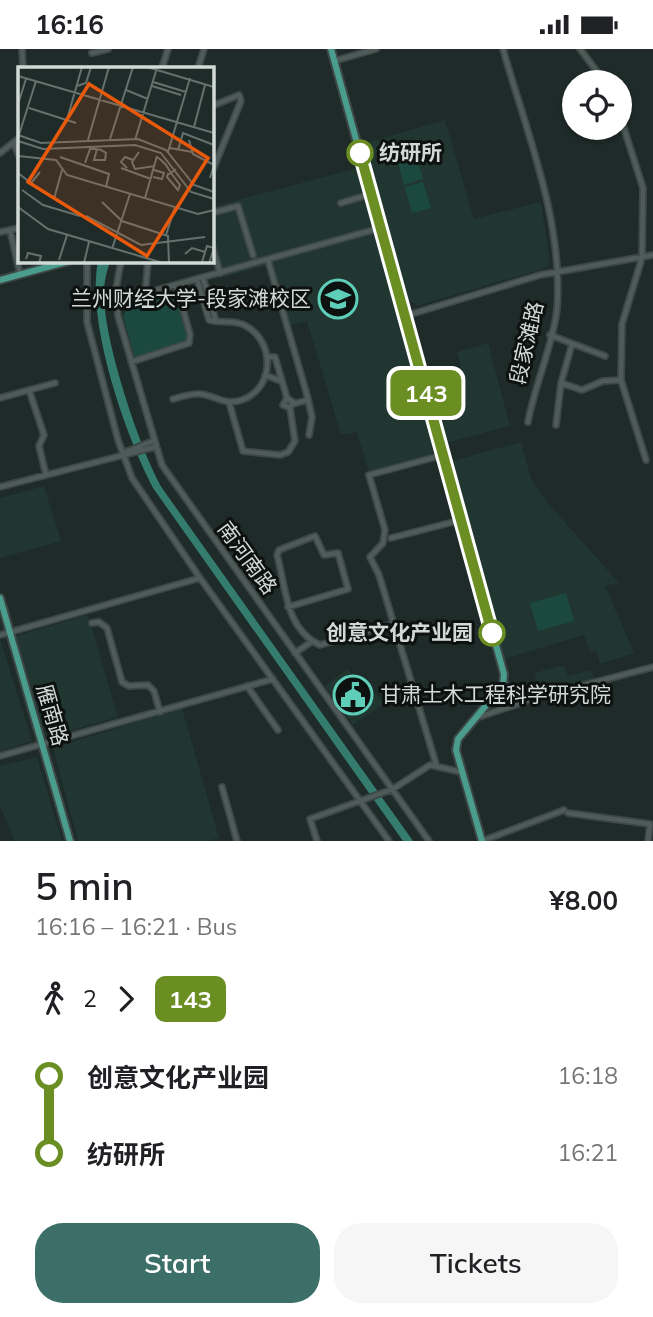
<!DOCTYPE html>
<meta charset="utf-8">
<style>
body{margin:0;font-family:Mulish,"Noto Sans SC",sans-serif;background:#f6f6f6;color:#202124;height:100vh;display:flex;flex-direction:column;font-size:26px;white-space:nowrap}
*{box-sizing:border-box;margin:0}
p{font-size:23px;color:#757577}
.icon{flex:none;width:38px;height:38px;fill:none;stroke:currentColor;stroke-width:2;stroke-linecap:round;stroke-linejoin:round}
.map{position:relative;height:792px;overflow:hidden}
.panel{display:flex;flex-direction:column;background:#fff;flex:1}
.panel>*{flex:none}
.badge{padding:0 14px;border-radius:10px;font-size:24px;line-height:46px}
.controls{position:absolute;left:562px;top:21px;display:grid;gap:14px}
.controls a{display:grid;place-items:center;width:70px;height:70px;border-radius:50%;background:#fff;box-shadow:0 2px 5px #0004;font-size:35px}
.map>.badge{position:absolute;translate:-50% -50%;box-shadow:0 0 0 4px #fff}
.legs{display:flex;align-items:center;gap:10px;height:77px;padding:0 35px;font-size:23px}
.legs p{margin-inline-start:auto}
.head{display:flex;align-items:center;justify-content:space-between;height:119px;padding:0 35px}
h1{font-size:38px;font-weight:600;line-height:52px}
.button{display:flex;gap:14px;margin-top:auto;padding:14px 35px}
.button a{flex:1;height:80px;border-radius:28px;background:#3c6f67;color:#fff;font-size:28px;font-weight:600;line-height:80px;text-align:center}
.button a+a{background:#f6f6f6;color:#202124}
ul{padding:0 35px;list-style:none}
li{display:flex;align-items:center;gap:24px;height:77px;font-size:26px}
li i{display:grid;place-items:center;width:10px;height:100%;margin:0 9px;background:currentColor}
li i::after{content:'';width:18px;height:18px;margin:-9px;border:5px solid;border-radius:50%;background:#fff}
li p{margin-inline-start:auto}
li:first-child i{background:linear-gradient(#0000 50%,currentColor 0)}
li:last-child i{background:linear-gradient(currentColor 50%,#0000 0)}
.status{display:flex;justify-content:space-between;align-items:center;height:49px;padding:0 35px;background:#fff;direction:ltr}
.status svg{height:19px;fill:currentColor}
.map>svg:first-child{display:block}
.built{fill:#213631}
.green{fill:#1b4940}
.water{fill:#337c6e}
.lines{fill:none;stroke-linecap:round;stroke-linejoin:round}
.minor-casing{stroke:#3d4745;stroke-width:8}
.major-casing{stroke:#3d4745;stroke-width:10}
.minor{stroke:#4e5b58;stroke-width:4.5}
.major{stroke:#4a9c8d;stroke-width:6}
.line-1-casing{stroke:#fff;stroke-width:16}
.line-1{stroke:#6b8e23;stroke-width:10}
.stop-1-dot{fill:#fff;stroke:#6b8e23;stroke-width:3.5}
.labels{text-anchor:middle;stroke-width:6;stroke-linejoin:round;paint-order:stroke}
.stop-label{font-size:21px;font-weight:bold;fill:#d2dad8;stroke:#0d1211;text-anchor:start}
.poi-label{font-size:21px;fill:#d2dad8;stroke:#0d1211;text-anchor:end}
.street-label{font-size:21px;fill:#d2dad8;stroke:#0d1211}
.inset-road{fill:none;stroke:#66716e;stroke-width:2}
.view{fill:#e8590c;fill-opacity:0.15;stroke:#e8590c;stroke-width:3.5}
.inset-edge{fill:none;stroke:#d2dad8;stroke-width:3.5}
</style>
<div class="status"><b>16:16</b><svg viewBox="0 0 49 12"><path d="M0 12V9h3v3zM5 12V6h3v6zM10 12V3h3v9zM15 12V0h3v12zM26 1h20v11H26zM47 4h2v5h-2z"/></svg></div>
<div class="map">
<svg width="653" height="792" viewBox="0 0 653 792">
<rect width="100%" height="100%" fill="#1e2b28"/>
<!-- built -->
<path class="built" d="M445,71L474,170L541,153L550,212L546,219L417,257L405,249L362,95Z
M357,119L439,405L369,423L357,383L341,386L307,272L290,276L273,215L220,229L212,203V158Z
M488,294L510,377L446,394L433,347L466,336L457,303Z
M521,393L531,430L547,453L619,534L605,537L634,604L600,615L596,602L590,603L584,586L504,610L449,413Z
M44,437L61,492L0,509V449Z
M88,566L118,668L55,686L43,678L16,587Z
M0,590L32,692L0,702Z
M564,616L568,627L591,621L594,630L540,646L534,624Z
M347,620L385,654L353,676L325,637Z
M182,659L219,789L207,792H78L53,699Z
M37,708L62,792H15L0,757V717Z"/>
<!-- green -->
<path class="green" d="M416,105L423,130L404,136L397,110Z
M423,133L431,159L412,164L405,138Z
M174,242L191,297L136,313L123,267L129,255Z
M566,544L574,572L538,582L530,554Z"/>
<!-- water -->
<path class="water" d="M98,212H110C107,222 104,233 104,243C103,290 139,398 162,439L413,792H403L153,439C124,383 86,273 98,212Z"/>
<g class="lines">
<defs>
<path id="minor" d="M22,0L23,19
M503,0C526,82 564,173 557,260C554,293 534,338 528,373
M580,0L605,33
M92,4L108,0
M334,12L376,0
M162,19L168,0
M198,19L204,0
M212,57L239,46L241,52L212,123
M620,67L643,139L642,209L622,275L621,331L646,411
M14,95L19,107
M0,104L19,89
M212,127V140
M341,154L371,145
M212,164L238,157L253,206
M10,181L20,225
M0,183L19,179
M212,196L220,224
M268,211L307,346L312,368L309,386
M87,212V273L118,391L132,429L200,529L389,792
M121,212L116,240L118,267L162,416L429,792
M203,229L216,272
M145,246L148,212
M117,252L380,179
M405,267L540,226L653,206
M550,286L605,307
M268,308H275L287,349L293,353L290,359L283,356L287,349
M131,313L189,294L190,285L176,236
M265,326L281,332
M561,334L582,341L603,332L621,331
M29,341L44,386L39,397L46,426
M0,349L55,334
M173,350C181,348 192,344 200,345C215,346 224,357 242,351C275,339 275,293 246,277C234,270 221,275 209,271L197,230
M229,353L243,402L280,406L288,403L295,392L290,359
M293,355L308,351
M556,376L561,334L572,295
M123,404L153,392
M0,438L155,398
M391,489L461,471
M288,558L348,540L338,504L324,506L315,487L279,501L277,506C286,538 285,580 320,596L389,576
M92,574L99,573L107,579L122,633L129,637L148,636L154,642L160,663
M0,586L200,529
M295,604L311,593
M503,632L512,643L532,638L538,648
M247,637L278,681
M476,669L538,648L653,618
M0,707L273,630
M436,715L379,526L370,508L383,494L385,481L369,426L443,406
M222,738L237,792
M568,764L650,775L648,792
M317,792L310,770L393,740L430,716L461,723
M482,792L564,761"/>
<path id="major" d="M331,0L504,625L503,636L458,690L456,701L482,792
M0,231L69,212
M0,549L70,792"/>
</defs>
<!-- minor casing -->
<use href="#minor" class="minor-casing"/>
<!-- major casing -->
<use href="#major" class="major-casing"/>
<!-- minor -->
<use href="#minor" class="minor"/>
<!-- major -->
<use href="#major" class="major"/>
</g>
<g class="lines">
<defs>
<path id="line-1" d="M360,104L492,584"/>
</defs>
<!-- line-1 casing -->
<use href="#line-1" class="line-1-casing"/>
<!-- line-1 -->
<use href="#line-1" class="line-1"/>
</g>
<!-- icons -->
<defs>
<symbol id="university-ring" viewBox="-11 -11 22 22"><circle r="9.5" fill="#0d1211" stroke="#5eceb8" stroke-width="1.5"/><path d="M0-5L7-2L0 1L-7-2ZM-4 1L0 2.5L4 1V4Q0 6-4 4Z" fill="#5eceb8"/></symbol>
<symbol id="civic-ring" viewBox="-11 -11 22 22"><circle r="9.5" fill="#0d1211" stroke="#5eceb8" stroke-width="1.5"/><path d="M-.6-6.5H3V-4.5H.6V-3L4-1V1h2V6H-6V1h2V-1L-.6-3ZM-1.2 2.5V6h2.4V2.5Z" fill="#5eceb8"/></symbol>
</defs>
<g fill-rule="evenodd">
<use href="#university-ring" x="316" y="228" width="44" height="44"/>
<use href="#civic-ring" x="331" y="624" width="44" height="44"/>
</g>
<!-- markers -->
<g class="stop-1-dot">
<circle cx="360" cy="104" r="12"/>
<circle cx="492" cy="584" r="12"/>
</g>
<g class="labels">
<!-- stop labels -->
<g class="stop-label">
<text x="379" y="111">纺研所</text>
<text x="473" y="591" text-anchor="end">创意文化产业园</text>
</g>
<!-- poi labels -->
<g class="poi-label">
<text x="311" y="257">兰州财经大学-段家滩校区</text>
<text x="380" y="653" text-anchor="start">甘肃土木工程科学研究院</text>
</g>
<!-- street labels -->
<g class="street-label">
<text transform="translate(527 294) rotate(-77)" y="7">段家滩路</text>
<text transform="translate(247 509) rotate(54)" y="7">南河南路</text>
<text transform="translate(52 666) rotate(74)" y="7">雁南路</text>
</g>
</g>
<!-- overview -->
<g transform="translate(18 18)">
<rect width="196" height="196" fill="#1e2b28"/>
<path class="inset-road" d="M129,0L196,20M0,9L196,66M135,15L168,25M59,19L68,16L73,0M134,19L163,28M108,23L130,32M1,34L8,12M11,41L58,56M50,49L64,0M176,60L187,18M0,68L23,76L120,72L148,83L176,118L196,125M0,71L18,14M92,72L115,0M70,73L91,0M117,73L138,4M171,73L175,87L196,98L192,111M0,74L25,82L117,78L143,86L173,125L196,132M152,81L174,85M160,83L165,66L196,78M121,85L114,95L117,102L137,99M150,85L172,11M0,89L38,93L49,108L180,147L196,143M42,90L91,107L88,120M139,90L143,93L148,98L153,106L162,118L160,123L149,110L150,107H151L153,106L158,102M67,96L72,82H78L83,83L88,86L87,93H76L79,82M103,101L133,112M109,101L103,95L107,90L115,93M0,106L13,116L22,105M135,110L144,112L146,106L136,103M4,123L25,138L62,149M127,131L139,89M36,132L44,103M84,135L104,154L150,169L151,196M0,140L30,162L145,196M68,149L123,178L187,170M148,168L157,140M94,182L112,127M167,187L174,181L187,185M8,192L10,186L23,189L21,196M41,193L49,168M184,195L189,179L196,181L191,196M66,196L71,175"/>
<path class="view" d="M71,17L190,91L129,189L10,115Z"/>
<rect width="196" height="196" class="inset-edge"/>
</g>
</svg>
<div class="controls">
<a><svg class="icon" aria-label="locate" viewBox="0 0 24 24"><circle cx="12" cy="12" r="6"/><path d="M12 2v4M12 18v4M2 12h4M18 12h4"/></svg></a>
</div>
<b class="badge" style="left:426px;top:344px;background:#6b8e23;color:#fff">143</b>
</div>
<section class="panel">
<div class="head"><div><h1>5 min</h1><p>16:16 – 16:21 · Bus</p></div><b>¥8.00</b></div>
<div class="legs"><svg class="icon" aria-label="walk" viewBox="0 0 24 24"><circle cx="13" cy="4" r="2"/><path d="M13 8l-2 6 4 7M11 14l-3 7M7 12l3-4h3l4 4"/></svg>2<svg class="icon" aria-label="forward" viewBox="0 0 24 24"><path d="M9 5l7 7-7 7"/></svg><b class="badge" style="background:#6b8e23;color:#fff">143</b></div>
<ul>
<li><i style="color:#6b8e23"></i><b>创意文化产业园</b><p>16:18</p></li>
<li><i style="color:#6b8e23"></i><b>纺研所</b><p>16:21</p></li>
</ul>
<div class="button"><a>Start</a><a>Tickets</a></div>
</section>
